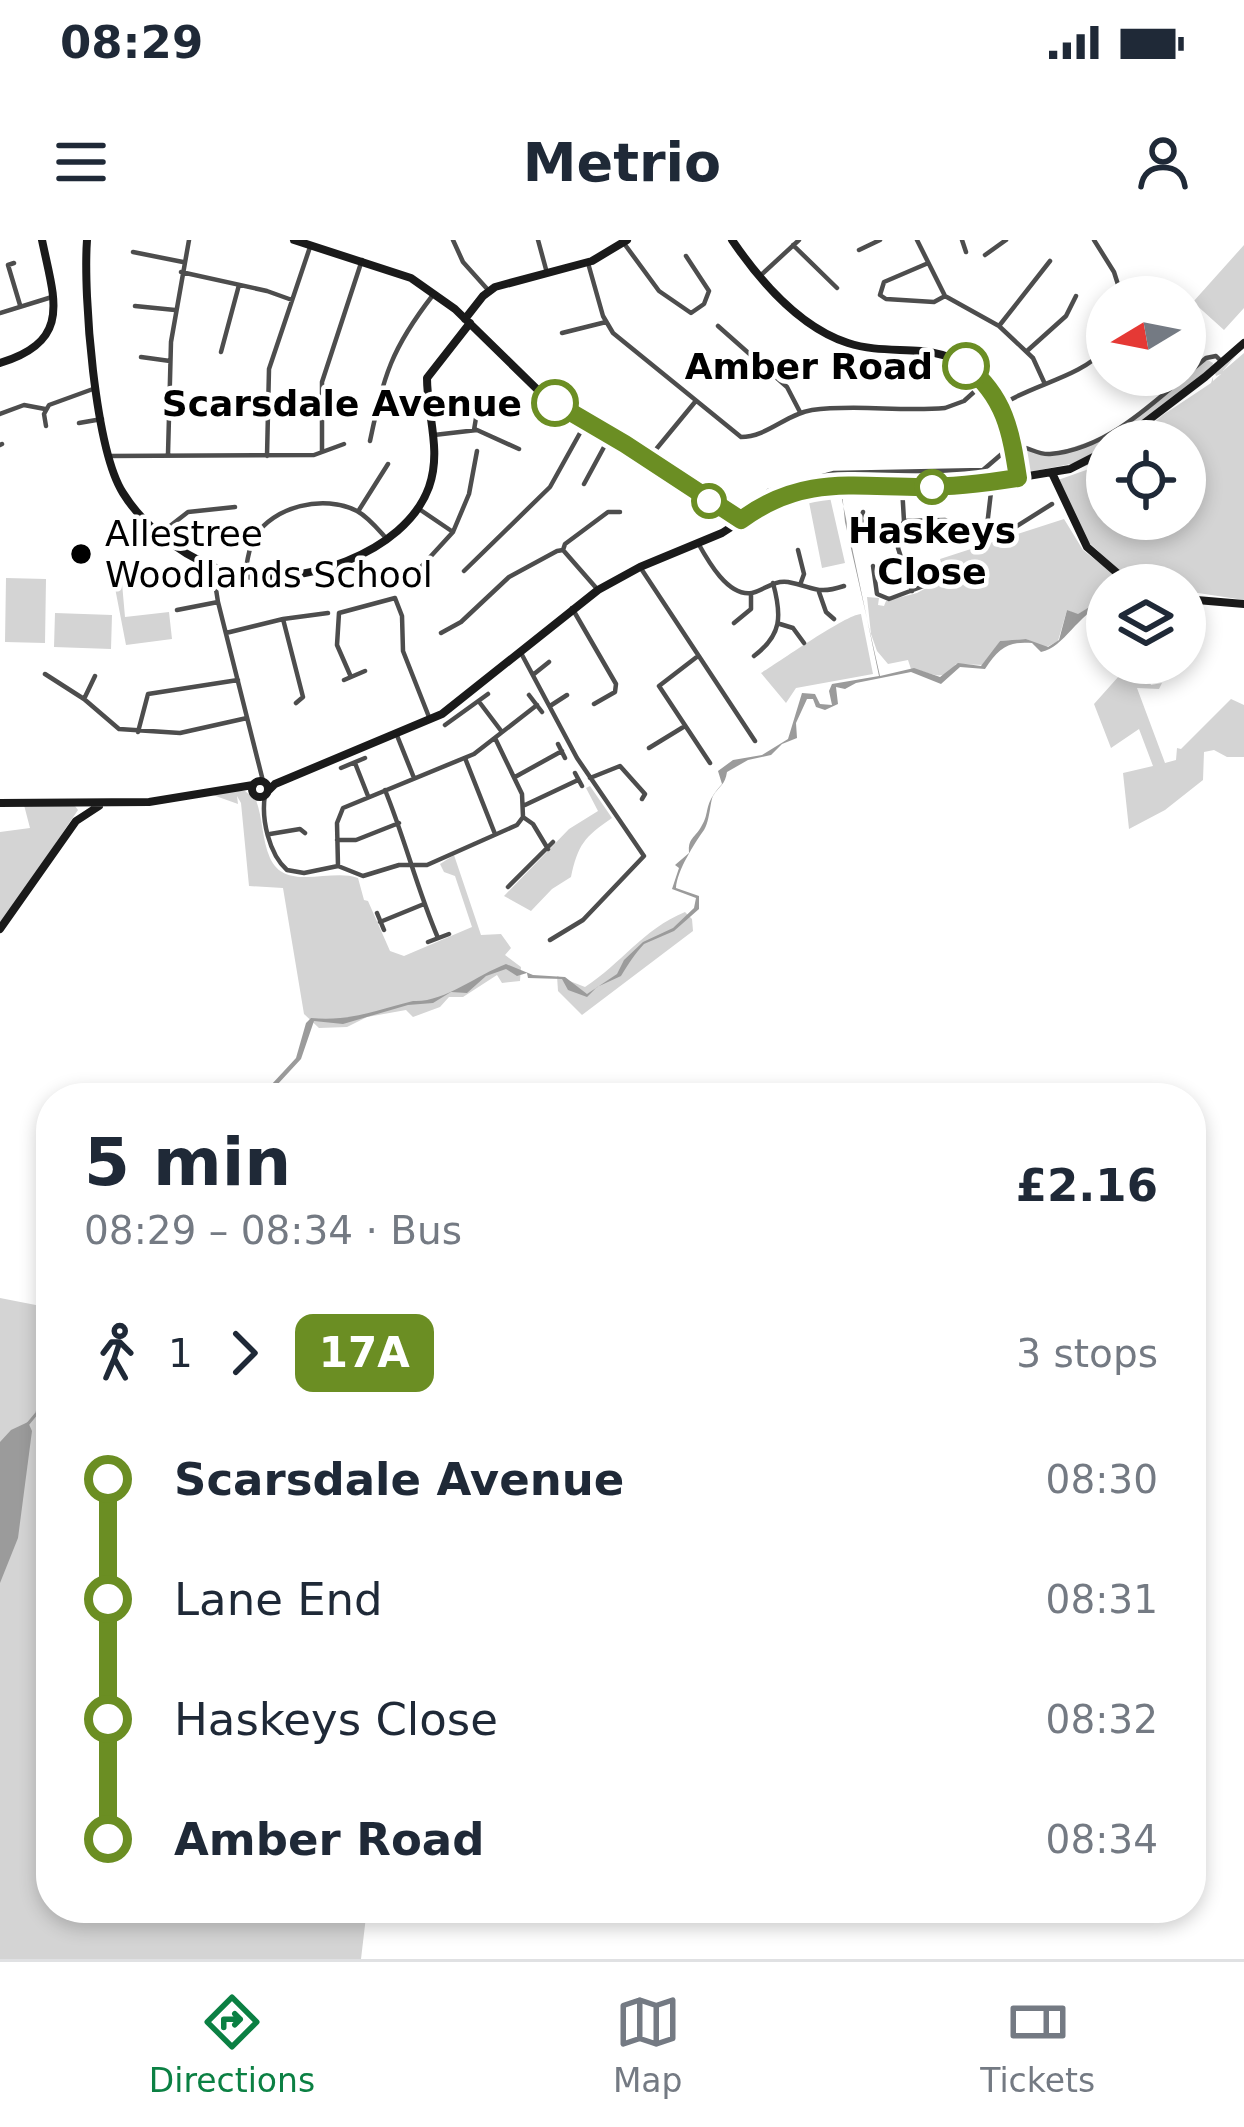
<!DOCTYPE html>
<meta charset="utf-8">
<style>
body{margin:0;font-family:"DejaVu Sans",sans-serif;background:#f2f2f3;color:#1f2937;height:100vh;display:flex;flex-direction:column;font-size:45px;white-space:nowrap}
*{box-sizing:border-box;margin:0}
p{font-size:39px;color:#747a83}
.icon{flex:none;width:66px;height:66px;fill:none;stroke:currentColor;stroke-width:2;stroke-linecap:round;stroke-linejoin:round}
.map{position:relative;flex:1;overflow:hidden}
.sheet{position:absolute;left:36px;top:843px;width:1170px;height:840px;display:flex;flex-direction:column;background:#fff;border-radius:48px;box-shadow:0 6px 18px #0003}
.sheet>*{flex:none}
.badge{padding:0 24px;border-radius:18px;font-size:42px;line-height:78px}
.needle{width:78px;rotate:260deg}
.controls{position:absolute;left:1086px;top:36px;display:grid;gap:24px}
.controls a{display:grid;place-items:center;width:120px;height:120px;border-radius:50%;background:#fff;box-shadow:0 6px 18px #0003;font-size:60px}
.map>.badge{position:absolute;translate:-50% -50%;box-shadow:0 0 0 6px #fff}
.legs{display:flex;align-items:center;gap:18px;height:132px;padding:0 48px;font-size:39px}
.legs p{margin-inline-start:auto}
.overview{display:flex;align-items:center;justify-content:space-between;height:204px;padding:0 48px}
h1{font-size:66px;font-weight:600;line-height:90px}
ul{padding:0 48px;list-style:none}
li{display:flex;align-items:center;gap:42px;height:120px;font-size:45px}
li i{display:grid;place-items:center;width:18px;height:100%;margin:0 15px;background:currentColor}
li i::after{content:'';width:30px;height:30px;margin:-15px;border:9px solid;border-radius:50%;background:#fff}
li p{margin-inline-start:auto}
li:first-child i{background:linear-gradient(#0000 50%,currentColor 0)}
li:last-child i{background:linear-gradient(currentColor 50%,#0000 0)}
.status{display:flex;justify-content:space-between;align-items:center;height:84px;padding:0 60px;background:#fff;direction:ltr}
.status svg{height:33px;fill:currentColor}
header{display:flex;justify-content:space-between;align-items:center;height:156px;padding:0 48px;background:#fff;font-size:54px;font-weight:600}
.tab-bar{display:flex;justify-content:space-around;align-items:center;height:168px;border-top:3px solid #e0e1e3;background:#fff;font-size:33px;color:#747a83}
.tab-bar a{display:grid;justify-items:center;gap:6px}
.tab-bar .selected{color:#0b8043}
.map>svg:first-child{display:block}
.green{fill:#d4d4d4}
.water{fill:#9b9b9b}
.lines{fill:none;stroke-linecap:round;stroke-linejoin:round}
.stream{stroke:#9b9b9b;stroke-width:3}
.street{stroke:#4d4d4d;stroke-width:4.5}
.secondary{stroke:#1a1a1a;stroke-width:8}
.line-1-casing{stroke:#fff;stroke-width:27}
.line-1{stroke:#6b8e23;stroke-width:18}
.stop-1-dot{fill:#fff;stroke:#6b8e23;stroke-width:6}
.poi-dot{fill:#000;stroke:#fff;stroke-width:4.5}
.labels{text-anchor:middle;stroke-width:9;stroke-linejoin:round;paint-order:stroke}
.stop-label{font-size:36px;font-weight:bold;fill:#000;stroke:#fff;text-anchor:end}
.poi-label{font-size:36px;fill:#000;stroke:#fff;text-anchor:start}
</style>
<div class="status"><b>08:29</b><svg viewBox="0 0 49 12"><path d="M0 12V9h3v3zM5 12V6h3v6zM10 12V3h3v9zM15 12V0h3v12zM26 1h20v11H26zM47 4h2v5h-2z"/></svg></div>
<header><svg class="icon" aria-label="menu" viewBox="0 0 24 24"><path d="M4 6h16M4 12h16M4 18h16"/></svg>Metrio<svg class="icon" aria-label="person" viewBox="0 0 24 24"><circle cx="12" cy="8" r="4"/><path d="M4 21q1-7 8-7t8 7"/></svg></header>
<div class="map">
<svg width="1244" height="1719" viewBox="0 0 1244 1719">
<rect width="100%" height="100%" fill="#fff"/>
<!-- green -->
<path class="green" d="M1244,5V68L1224,90L1193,62Z
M1244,106L1223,131L1244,113V360L1185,351V345L1133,343L1085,299L1058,240L1089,229L1098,221L1073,231L1107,213V279H1185V201H1131L1163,175L1125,201L1177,165L1166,173L1211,143L1213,137V141L1221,134L1216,136L1215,133Z
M1206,119L1213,123L1212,127L1138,185L1114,201H1107V206L1081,222L1024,233L1019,230L1018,210L1027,208L1046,216L1112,194Z
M829,253L845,323L822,328L808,257Z
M1064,279L1083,310L1120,339L1118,343L1107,345L1104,358L1077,375L1067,370L1058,401L1045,408L1026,399L1000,401L984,425L956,424C941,445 932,431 911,429L908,420L888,424L877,411L871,394L867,357L879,358L878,365L884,366L886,361L917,353L937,342L943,345L946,339L940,319Z
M111,327L121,332L125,377L169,372L172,399L126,405Z
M6,338L46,339L45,403L5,402Z
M55,373L112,375L111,409L54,407Z
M861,374L873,434L796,448L786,463L761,433C781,421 845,375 861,374Z
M1131,423H1178L1170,431L1159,428L1147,435L1151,445L1162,443L1159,449L1137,448L1165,523L1176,520L1177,508L1181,509L1231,459L1244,465V517H1227L1214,510L1204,512L1203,540L1165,570L1129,589L1123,533L1153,526L1139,489L1111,508L1094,464L1119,436L1118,432Z
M590,546L612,578C584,597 578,605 571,637L552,649L531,671L504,656L569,589L598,571L586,548Z
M228,551H245L256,560C263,579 262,600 270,618C285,652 331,628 358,638L364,660L368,661L390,711L404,716L472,687L455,636L444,632L440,624L454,615L481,695L501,694L511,708L505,715L521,727L520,741L502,743L497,735L463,757H449L440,767L413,777L406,770L367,777L347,787L319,788L304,774L283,648L249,646L241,563L237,556L238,564L210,554Z
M24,565L75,566L78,570L0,686V592L30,588Z
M685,672L692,679L693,691L582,775L558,751L557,736L585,747C621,724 643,689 685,672Z
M0,1058L51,1068V1164L46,1175L51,1180V1668H367L361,1719H0Z"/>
<!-- water -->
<path class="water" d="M840,250L842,252L845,282L880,436L914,428L940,437L958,423L981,426L1000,401L1026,399L1048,407L1059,400L1067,370L1078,374L1104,358L1107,349V362C1076,375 1065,407 1041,412L1032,403C1008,401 999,408 985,429L960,427L941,444L911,432L856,443L845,449L836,447L838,464L825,470L816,467L813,459H807L796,483L797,498L782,504L771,515L748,520L727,532C725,545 720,545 713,556C710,562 710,581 704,590C694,604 677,631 676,648L699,656V669L674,691L644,704C634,715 629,723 621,736L597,747L587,757L568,750L562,739L528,738L527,733L517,736L506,729L486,736L467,753L451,752L433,763L408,765L343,784L314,781L301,819L265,858H259L296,818L306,783L311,778C348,782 377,770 413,761C443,763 477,735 506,724L533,735L565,737L587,754L617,734L624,720L643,702L673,688L694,668L696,658L672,649L679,628L675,625L689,613C688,598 694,599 701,587C711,571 702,566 722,544L718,531L733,520L762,515L788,499L802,453L815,454L820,464L832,465L829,451L832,444L879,436Z
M28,1182L32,1191L18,1298L0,1343V1202L11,1190Z"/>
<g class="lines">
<!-- stream -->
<path class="stream" d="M27,1185L37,1173L39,1162L48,1157L51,1137"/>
<!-- street -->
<path class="street" d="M453,0L463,22L489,51
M538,0L547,33
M917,0L945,56L999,86L1033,118L1044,142
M962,0L966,12
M1094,0L1114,32L1122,57
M623,2L659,51L691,73L704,64L709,51L686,16
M793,5L837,48
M859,10L880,0
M133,12L183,22
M985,15L1006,0
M14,23L8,25L20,65
M588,23L603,76L613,93L741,197C767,197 786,174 812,170C855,164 901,172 945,168L964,161L984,143
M926,24L884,42L880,55L886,59L934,62L945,56
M181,32L267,51L292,60
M760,36L799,0
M135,66L175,70
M0,73L52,57
M718,86L787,147L800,172
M999,86L1050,21
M562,93L606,82
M1027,111L1066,76L1076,56
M221,112L239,45
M141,117L170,121
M168,161L267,163
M1001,165C1036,143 1079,138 1107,108
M0,174L24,165L45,169
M79,183L102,179
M46,186L44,174L49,165L93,149
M474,190L479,160
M434,195L477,190L519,209
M370,201C384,135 391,109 433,55
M0,205L2,204
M1013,206C1027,205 1036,215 1050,214C1111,209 1161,155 1206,118L1216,116L1223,123
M322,211V142L362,20
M168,214L171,102L189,0
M108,216L314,215L344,204
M267,216L269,129L310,7
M648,219L695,162
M584,244L610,196
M902,247L904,281L945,280L959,289L985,286L1001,296L1052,264
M985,253L1003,250
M770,258L768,251L834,233L983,230L1004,212L1014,209
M419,269L453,292L421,327
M359,270L388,224
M863,272L861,279L870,296H898
M903,283L898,308L912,351
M987,286L991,252
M453,292L469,254L477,211
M161,293L188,272L235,267
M698,303C708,321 728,357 752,353C765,350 773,340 788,342C815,347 816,355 844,346
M563,310L565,304L608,272H620
M798,310L804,334L800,345
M873,326L877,354L889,359L934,342L939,332
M640,327L755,501
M218,329L215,343L218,362L263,541
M464,331L550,247L585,184
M245,335C247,323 248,310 254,298C273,266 324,254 357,271C368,277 377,288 385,297
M819,352L826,372L834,379
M572,368L616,444L615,452L594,464
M177,370L218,362
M283,379L303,457L296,463
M734,383L751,369V353
M780,384L793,388L804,403
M226,393L283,379L328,373
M441,393L461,382L509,337L557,311L563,310L598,350
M521,413L577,518L644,616L583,680L550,700
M698,416L659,446L710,523
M754,416C782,395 782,376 773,343
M45,434L84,459L119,489L180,493L247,478
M534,434L549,422
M351,437L337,405L339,373L395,358L402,376L403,411L429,477
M344,440L365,431
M529,455L542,472
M84,459L95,436
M480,463L502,492
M550,466L567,455
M445,485L488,454
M138,492L148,454L238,440
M396,493L414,538
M558,504L565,518
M649,508L685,486
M465,518L495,594
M355,523L368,556
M341,528L365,518
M575,533L582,546
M515,537L562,511
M590,538L620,526L645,554L642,559
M385,550C405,599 417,649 438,698
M265,555C261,579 269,614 287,630L304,633L338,626L363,636L399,625H427L517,585L523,577L522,554L495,498
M525,565L578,540
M523,577L533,584L548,609
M270,594L300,589L305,593
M337,600H356L399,583
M338,626L337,583L343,568L474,514L537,465
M508,647L553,602
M377,673L384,690
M380,682L424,664
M428,702L449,694"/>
<!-- secondary -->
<path class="secondary" d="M87,0C83,55 95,209 123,253C146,290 191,323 233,333C298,349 405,314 429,247C442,210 427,175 427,138L470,83
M294,0L411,38L455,69L545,157L741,280
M732,0C760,41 799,87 848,103C872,111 896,109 921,111C993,117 1010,179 1018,238
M465,79L483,56L495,47L592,21L627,0
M0,123C73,101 54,59 42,0
M1121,201L1205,137L1244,103
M1052,233L1087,307L1131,345
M1185,359L1244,364
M252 549a8 8 0 1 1 16 0a8 8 0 1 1-16 0Z
M268,551L275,544L442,474L598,350L640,327L722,293L781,255L853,244L916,247L992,242L1070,229L1107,210
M0,563L149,562L253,545
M0,689L76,581L99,566"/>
</g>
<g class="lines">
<defs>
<path id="line-1" d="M555,163L625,204L741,280C802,235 852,247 923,247C955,247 986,243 1018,238C1011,192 1005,156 966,126"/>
</defs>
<!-- line-1 casing -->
<use href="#line-1" class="line-1-casing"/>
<!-- line-1 -->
<use href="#line-1" class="line-1"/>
</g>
<!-- markers -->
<g class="stop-1-dot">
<circle cx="966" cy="126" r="21"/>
<circle cx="555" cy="163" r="21"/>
<circle cx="932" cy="247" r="15"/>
<circle cx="709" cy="261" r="15"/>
</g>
<circle class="poi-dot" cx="81" cy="314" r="12"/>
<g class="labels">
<!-- stop labels -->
<g class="stop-label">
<text x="933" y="139">Amber Road</text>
<text x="522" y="176">Scarsdale Avenue</text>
<text x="932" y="303" text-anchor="middle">Haskeys<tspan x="932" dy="41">Close</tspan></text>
</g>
<!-- poi labels -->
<g class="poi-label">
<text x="105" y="306">Allestree<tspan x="105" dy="41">Woodlands School</tspan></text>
</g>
</g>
</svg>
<div class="controls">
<a><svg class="needle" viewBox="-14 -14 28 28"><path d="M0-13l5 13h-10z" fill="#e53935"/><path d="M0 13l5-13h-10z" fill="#747a83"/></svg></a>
<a><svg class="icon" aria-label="locate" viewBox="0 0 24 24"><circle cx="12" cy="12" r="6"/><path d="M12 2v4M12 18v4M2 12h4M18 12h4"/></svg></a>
<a><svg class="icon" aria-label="layers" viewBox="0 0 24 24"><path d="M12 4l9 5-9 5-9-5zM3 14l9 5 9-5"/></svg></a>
</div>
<section class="sheet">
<div class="overview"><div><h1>5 min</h1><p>08:29 – 08:34 · Bus</p></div><b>£2.16</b></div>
<div class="legs"><svg class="icon" aria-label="walk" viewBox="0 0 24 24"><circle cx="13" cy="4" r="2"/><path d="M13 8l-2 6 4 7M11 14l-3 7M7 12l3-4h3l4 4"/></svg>1<svg class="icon" aria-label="forward" viewBox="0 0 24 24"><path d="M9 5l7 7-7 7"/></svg><b class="badge" style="background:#6b8e23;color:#fff">17A</b><p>3 stops</p></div>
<ul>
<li><i style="color:#6b8e23"></i><b>Scarsdale Avenue</b><p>08:30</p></li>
<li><i style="color:#6b8e23"></i><span>Lane End</span><p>08:31</p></li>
<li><i style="color:#6b8e23"></i><span>Haskeys Close</span><p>08:32</p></li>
<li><i style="color:#6b8e23"></i><b>Amber Road</b><p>08:34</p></li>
</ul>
</section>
</div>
<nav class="tab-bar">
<a class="selected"><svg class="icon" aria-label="directions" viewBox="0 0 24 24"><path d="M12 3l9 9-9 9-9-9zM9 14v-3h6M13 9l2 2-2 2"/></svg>Directions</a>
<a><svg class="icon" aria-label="map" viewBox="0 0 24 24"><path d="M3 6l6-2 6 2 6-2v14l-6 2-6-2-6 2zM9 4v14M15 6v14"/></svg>Map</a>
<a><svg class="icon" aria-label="tickets" viewBox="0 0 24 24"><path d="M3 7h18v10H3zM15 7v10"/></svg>Tickets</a>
</nav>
